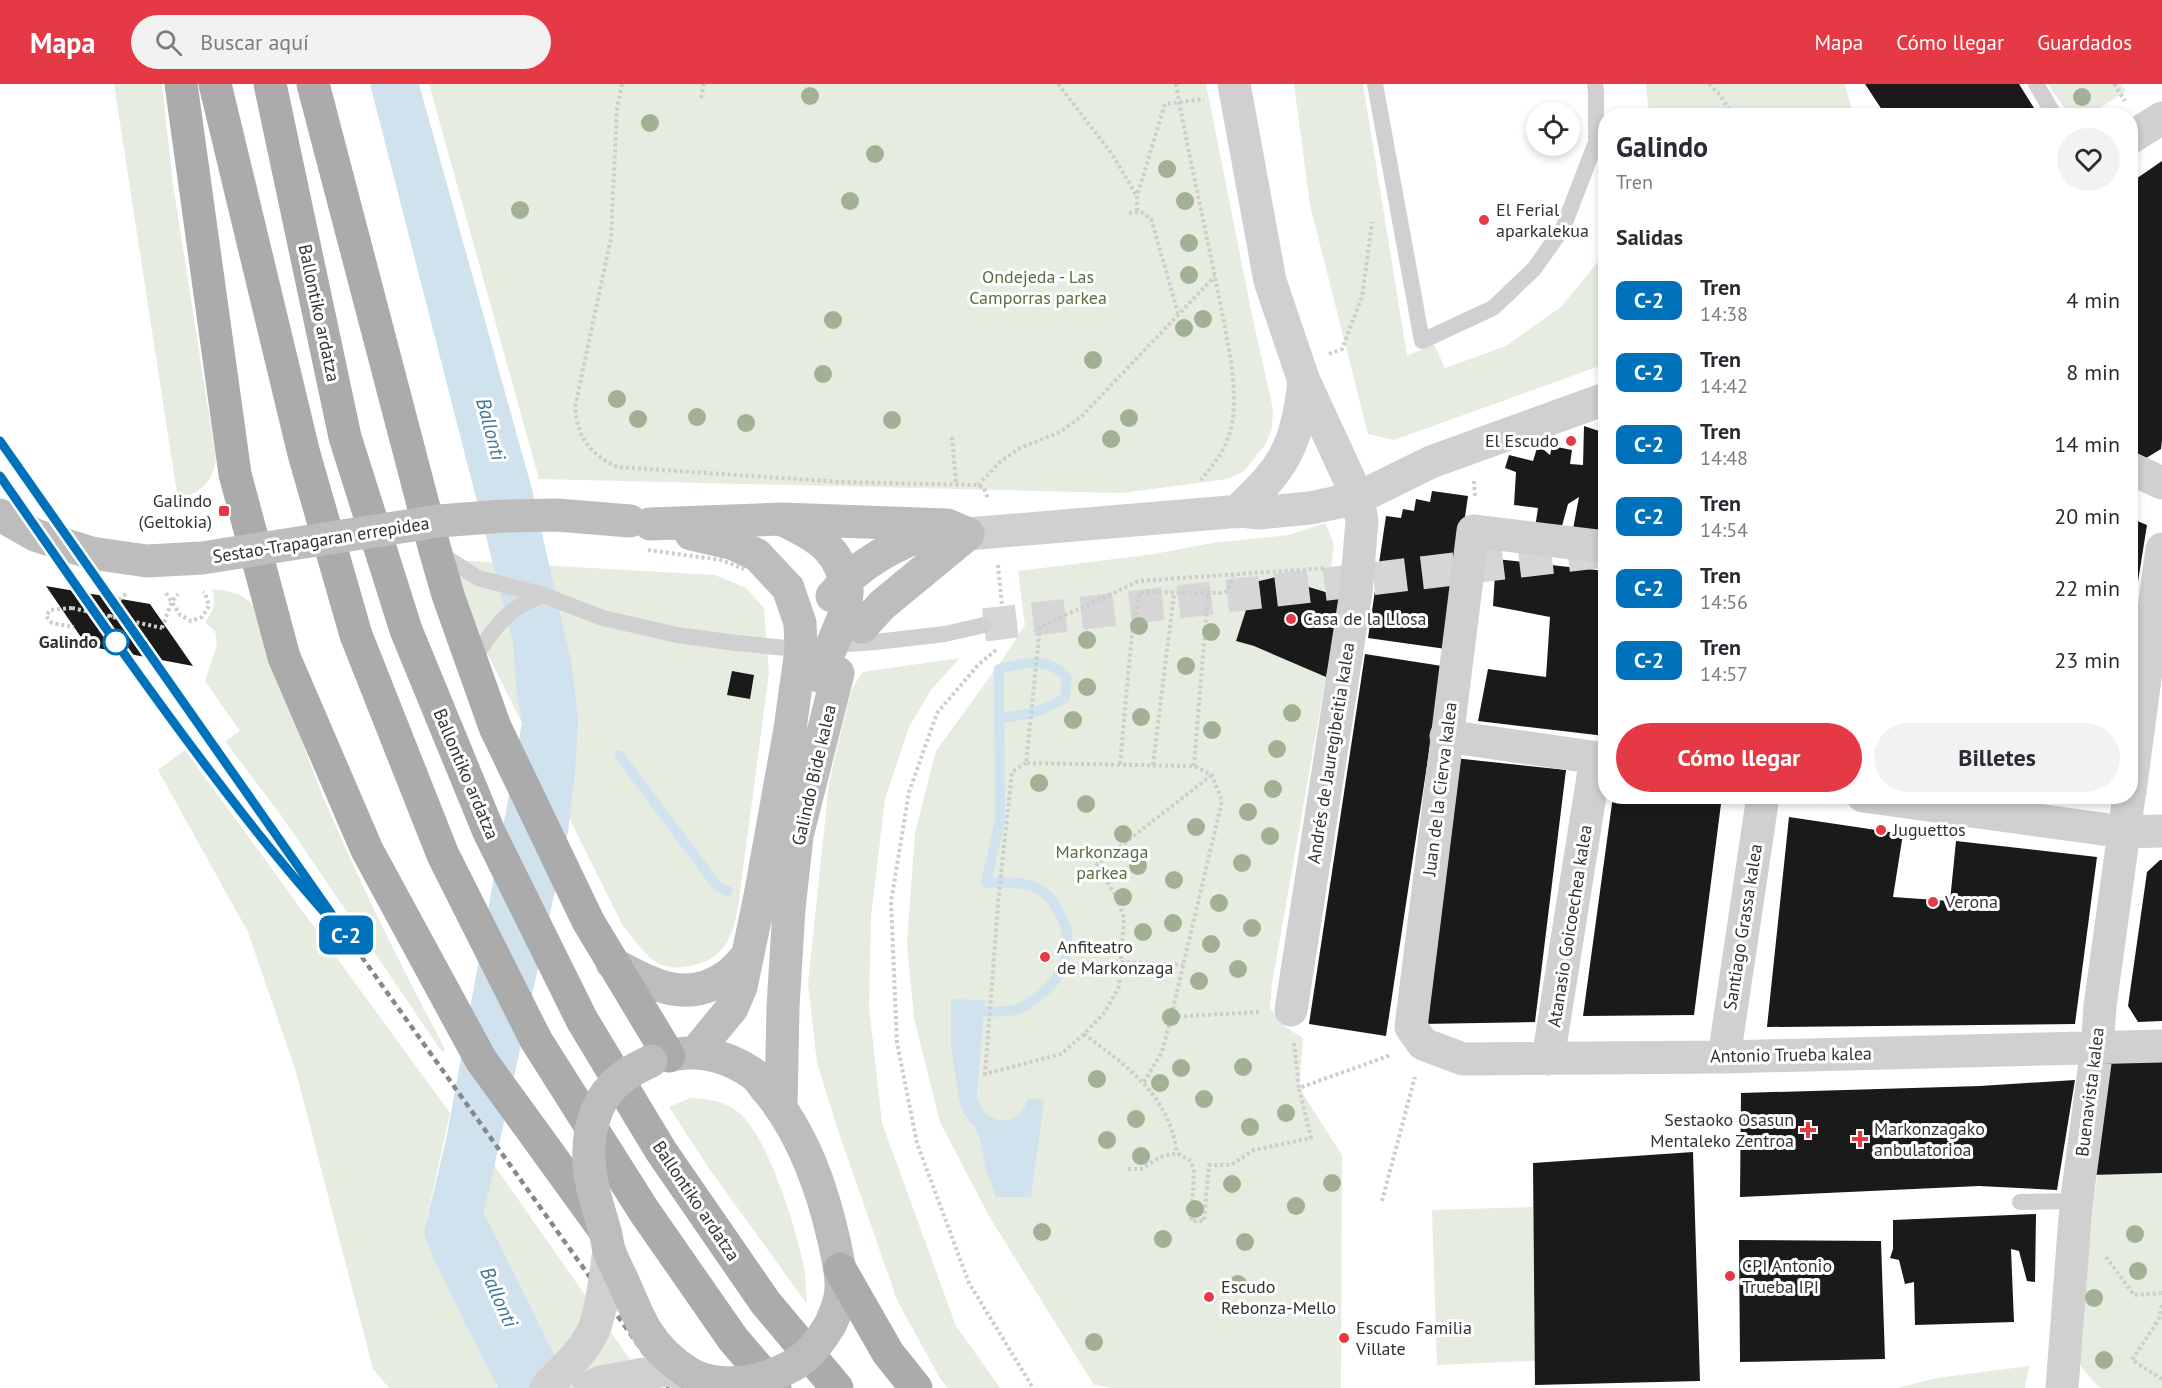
<!DOCTYPE html>
<html lang="es">
<meta charset="utf-8">
<style>
body{margin:0;font-family:"PT Sans",sans-serif;background:#f2f2f3;color:#2b2b33;height:100vh;display:flex;flex-direction:column;font-size:22px;white-space:nowrap}
*{box-sizing:border-box;margin:0}
p{font-size:20px;color:#7c7c81}
.icon{flex:none;width:33px;height:33px;fill:none;stroke:currentColor;stroke-width:2;stroke-linecap:round;stroke-linejoin:round}
.map{position:relative;flex:1;overflow:hidden}
.drawer{position:absolute;left:1598px;top:24px;width:540px;height:696px;display:flex;flex-direction:column;background:#fff;border-radius:24px;box-shadow:0 3px 9px #0003}
.drawer>*{flex:none}
.badge{padding:0 12px;border-radius:9px;font-size:21px;line-height:39px}
.fabs{position:absolute;left:1526px;top:18px;display:grid;gap:12px}
.fabs a{display:grid;place-items:center;width:54px;height:54px;border-radius:50%;background:#fff;box-shadow:0 3px 9px #0003;font-size:30px}
.map>.badge{position:absolute;translate:-50% -50%;box-shadow:0 0 0 3px #fff}
h2{padding:0 18px;font-size:22px;line-height:54px}
.round{display:grid;place-items:center;flex:none;width:63px;height:63px;border-radius:32px;background:#f2f2f3}
.headline{display:flex;align-items:center;justify-content:space-between;height:102px;padding:0 18px}
h1{font-size:28px;font-weight:800;line-height:45px}
.button{display:flex;gap:12px;margin-top:auto;padding:12px 18px}
.button a{flex:1;height:69px;border-radius:36px;background:#e63946;color:#fff;font-size:24px;font-weight:800;line-height:69px;text-align:center}
.button a+a{background:#f2f2f3;color:#2b2b33}
ul{padding:0;list-style:none}
li{display:flex;align-items:center;gap:18px;height:72px;padding:0 18px}
li div{flex:1}
li b{display:block;font-size:22px}
li em{font-style:normal}
li .badge{min-width:66px;font-weight:700;text-align:center}
header{display:flex;align-items:center;gap:36px;box-sizing:border-box;height:84px;padding:0 30px;background:#e63946;color:#fff}
header strong{font-size:28px}
nav{display:flex;gap:33px;margin-inline-start:auto;font-size:21px}
.search{width:420px;height:54px;background:#f2f2f3;display:flex;align-items:center;gap:15px;box-sizing:border-box;padding:0 21px;border-radius:33px;color:#7c7c81;font-size:22px}
.map>svg:first-child{display:block}
.green{fill:#e6ecdf}
.water{fill:#cfe2ee}
.lines{fill:none;stroke-linecap:round;stroke-linejoin:round}
.stream{stroke:#cfe2ee;stroke-width:10}
.building{fill:#1a1a1a}
.secondary-tunnel{stroke:#d6d6d6;stroke-width:33;stroke-dasharray:33 16;stroke-linecap:butt}
.path{stroke:#cdcdcd;stroke-width:4;stroke-dasharray:3 3;stroke-linecap:butt}
.lane{stroke:#d0d0d0;stroke-width:16}
.street{stroke:#d0d0d0;stroke-width:33}
.secondary{stroke:#bdbdbd;stroke-width:33}
.primary{stroke:#ababab;stroke-width:33}
.rail{stroke:#888;stroke-width:4.5;stroke-dasharray:6 4.5;stroke-linecap:butt}
.path-bridge{stroke:#cdcdcd;stroke-width:4;stroke-dasharray:3 3;stroke-linecap:butt}
.street-bridge{stroke:#d0d0d0;stroke-width:33}
.secondary-bridge{stroke:#bdbdbd;stroke-width:33}
.tree{fill:#a2b095}
.line-casing{stroke:#fff;stroke-width:14}
.line{stroke:#0072bc;stroke-width:9}
.poi-dot{fill:#e63946;stroke:#fff;stroke-width:2}
.stop-dot{fill:#fff;stroke:#0072bc;stroke-width:3}
.labels{text-anchor:middle;stroke-width:6;stroke-linejoin:round;paint-order:stroke}
.poi-label{font-size:18px;fill:#333;stroke:#fff;text-anchor:start}
.park-label{font-size:18px;fill:#56703f;stroke:#fff}
.street-label{font-size:18px;fill:#333;stroke:#fff}
.stop-label{font-size:18px;font-weight:bold;fill:#333;stroke:#fff;text-anchor:end}
.water-label{font-size:20px;font-style:italic;fill:#3f7597;stroke:#fff}
</style>
<header>
<strong>Mapa</strong>
<div class="search"><svg class="icon" aria-label="search" viewBox="0 0 24 24"><circle cx="10" cy="10" r="6"/><path d="M15 15l6 6"/></svg>Buscar aquí</div>
<nav><a>Mapa</a><a>Cómo llegar</a><a>Guardados</a></nav>
</header>
<div class="map">
<svg width="2162" height="1304" viewBox="0 0 2162 1304">
<rect width="100%" height="100%" fill="#fff"/>
<!-- green -->
<path class="green" d="M114,0H162L173,100L216,376C211,401 201,407 178,416Z
M429,0H1206L1252,231L1273,325L1272,344L1265,361L1244,387L1228,395L1122,409L539,395Z
M1294,0H1363L1407,272L1434,260L1445,284L1506,262L1561,223L1605,169V280L1394,356L1368,350L1310,121Z
M1646,0H1845L1853,31H1649Z
M2048,0H2121L2126,7L2089,31H2069Z
M1325,439L1334,460L1330,493L1324,508L1276,493L1255,498L1236,557L1254,562L1326,593L1272,900L1270,924L1284,942L1303,954L1299,1004L1342,1071L1341,1304H1112L1094,1301L989,1132L940,1038L914,934L907,860L915,749L936,667L1002,576L1025,541L1018,487L1154,470L1212,459L1289,451Z
M453,476L715,491L746,504L764,524L769,589L738,823C732,855 724,875 690,882C680,884 671,884 662,881C648,876 632,853 623,842L487,569Z
M212,505C228,507 242,508 253,522C279,585 298,651 324,715C360,800 402,884 445,965L442,968L283,734L225,657L240,647L205,597L217,561L215,547L205,538C214,527 216,519 212,505Z
M960,574L931,606L909,643L885,715L871,833L869,923L882,1039L956,1242L1000,1304H948L941,1296L897,1216L839,1049L817,979L808,899L829,699L851,607L862,588Z
M185,666L450,1029L424,1148L427,1160L462,1234L498,1304H389L373,1285L296,988L248,848L158,686Z
M690,1014C706,1015 720,1016 734,1025C767,1046 796,1145 804,1183C806,1195 806,1208 807,1220L708,1083L669,1023Z
M494,1081L650,1304H571L484,1129Z
M2162,1089V1304H2101L2092,1296L2077,1277L2079,1193L2098,1090Z
M1533,1123L1535,1277L1437,1281L1432,1126Z
M2029,1282L2025,1304H1897L1937,1294Z"/>
<!-- water -->
<path class="water" d="M370,0H419L532,405L572,582L578,636L575,690L568,748L484,1129L571,1304H498L462,1234L427,1160L424,1148L447,1051L522,639L516,603L513,558Z
M951,915L985,916C983,939 981,963 979,986C979,994 976,1005 977,1013C984,1043 1021,1045 1028,1014L1044,1016L1031,1113H996L986,1085L980,1055L975,1043L963,1029L959,1015L951,962Z"/>
<g class="lines">
<!-- stream -->
<path class="stream" d="M619,671L717,802L728,807
M984,927C996,928 1009,928 1020,924C1026,922 1031,918 1036,914C1065,894 1078,859 1058,826C1053,816 1043,805 1032,802C1018,797 1000,799 986,799L1000,736L999,585C1025,579 1047,571 1067,594L1065,614C1044,626 1025,633 1000,633"/>
</g>
<!-- building -->
<path class="building" d="M1865,0H2019L2039,32H1886Z
M2162,77V356L2161,365L2143,376L2130,369V99Z
M1584,342L1605,349V450L1573,445L1579,413L1568,420L1562,442L1535,444L1538,424L1514,421L1516,388L1505,384L1509,371L1533,377L1538,361L1550,371L1552,362L1572,366L1570,380L1583,381Z
M1432,407L1468,412L1446,565L1368,554L1386,432L1401,434L1403,425L1414,427L1416,415L1430,418Z
M2130,434L2147,441L2131,541H2130Z
M1496,475L1605,487V652L1478,637L1488,585L1546,593L1550,533L1493,522Z
M1276,493L1345,514L1326,593L1254,562L1236,557L1255,498Z
M46,502L150,520L193,582L87,562Z
M1365,570L1442,582L1386,952L1309,940Z
M732,587L754,591L750,615L727,611Z
M1454,674L1566,686L1535,938L1419,940Z
M1613,712H1722L1694,931L1583,932Z
M2066,712H2108L2107,717L2066,714Z
M1789,733L1903,750L1893,813L1950,817L1956,757L2097,773L2075,940L1767,943Z
M2160,776H2162V937L2138,938L2128,922L2147,788Z
M2162,970V1089L2090,1091L2103,972Z
M2075,996L2057,1106L1979,1102L1740,1113L1741,1009L1980,1002Z
M1693,1068L1700,1297L1535,1301L1533,1079Z
M2036,1130L2035,1198L2027,1197L2019,1167L2011,1165L2014,1238L1915,1241L1914,1198L1905,1200L1899,1176L1890,1174L1893,1165V1136Z
M1739,1156L1881,1157L1885,1275L1740,1278Z"/>
<g class="lines">
<!-- secondary-tunnel -->
<path class="secondary-tunnel" d="M984,541L1596,468"/>
<!-- path -->
<path class="path" d="M622,0L617,24L611,154L575,323C578,355 589,369 617,383L841,398L978,401L984,404L988,415
M1058,0L1112,70L1137,112
M1176,0C1189,75 1207,149 1221,224C1228,262 1242,316 1228,354C1223,370 1211,383 1201,396
M1709,0L1720,11L1733,32
M2114,0L2125,17
M701,14L704,0
M1137,127V112L1165,20L1204,15
M1129,129L1141,128L1151,135L1178,229
M1329,270L1342,265L1362,213L1372,138
M952,353L956,400
M1474,397L1475,413
M978,401L1000,378L1020,364L1060,348L1081,333L1215,192
M998,481L1002,522
M166,509L180,531L191,537L202,533L209,522L205,509L203,508
M119,516L127,509
M72,524L50,526L46,532L52,539L74,543
M162,544L172,517L178,510
M996,566L979,580L937,629L909,708L891,818L897,959L917,1059L969,1199L1033,1304
M1026,679L1012,688L999,808L985,990L1061,970L1084,950L1105,928L1119,902L1124,834L1118,816L1107,797L1095,782L1212,691
M1120,680L1132,549L1140,508L1221,509L1228,507L1233,491
M1153,681L1174,509
M1194,682L1208,509
M1121,878L1183,881
M1259,928L1171,933L1222,717L1212,691L1194,682L1026,679L1040,543L1139,497L1326,484
M1084,950C1128,983 1169,1011 1177,1069
M1294,959L1299,1004L1391,971
M1144,998L1162,968L1171,933
M1128,1085H1141L1160,1073L1177,1069L1191,1077L1194,1088L1191,1137H1204L1209,1081H1231L1254,1066L1311,1054L1299,1004
M1382,1117L1415,993
M2106,1173L2134,1211L2162,1209
M2162,1221L2159,1235L2132,1276L2162,1295"/>
<!-- lane -->
<path class="lane" d="M1375,0L1422,257L1493,224L1534,185L1563,144L1596,58V7L1595,0
M2036,0L2055,32
M439,469L478,494L543,511L603,534L677,551L736,559L786,564L876,558L945,550L984,541
M472,578C493,545 505,525 543,511
M2020,1118L2077,1117"/>
<!-- street -->
<path class="street" d="M1234,0L1270,197L1304,297L1358,414L1362,437L1356,508L1291,926
M2130,54L2162,34
M2130,384L2162,399
M1236,428C1284,384 1297,363 1304,297
M968,450L1241,427L1259,429L1310,424L1358,414L1431,378L1605,315
M1605,463L1473,447L1411,943L1423,960L1463,975L1724,973L2162,962
M1446,652L1605,675
M2130,708L2162,465
M1863,712L2124,748L2162,747
M1724,973L1763,712
M1548,975L1596,674
M2062,1304L2076,1121L2097,964L2100,922L2129,712"/>
<!-- secondary -->
<path class="secondary" d="M785,437C820,454 842,467 847,508
M650,440L781,435L947,441L968,450L882,521L862,543
M691,450L734,460L757,471L788,504
M832,512C860,478 896,460 937,445
M612,879C651,900 686,921 727,892C734,887 741,879 747,872
M695,969L732,924L741,903L760,812L790,645L801,566
M678,970C704,966 730,974 752,989C758,993 763,1001 767,1006C804,1050 823,1106 835,1161C838,1176 842,1191 841,1206C840,1219 835,1230 830,1241
M781,1022L783,923L789,825L797,752L838,589"/>
<!-- primary -->
<path class="primary" d="M181,0L235,390L284,573L367,766L481,976L605,1147
M215,0L304,370L356,551L443,771L536,956L644,1127L733,1255L775,1304
M270,0L345,353L406,546L489,748L582,936L661,1067L765,1218L837,1304
M313,0L435,466L448,511L495,643L588,837L669,972
M840,1185L888,1269L916,1304"/>
<!-- rail -->
<path class="rail" d="M0,357L354,862L669,1304
M0,392C99,534 195,679 308,809"/>
<!-- path-bridge -->
<path class="path-bridge" d="M648,466L721,476L744,485
M72,524L162,544
M110,533L119,516"/>
<!-- street-bridge -->
<path class="street-bridge" d="M546,1304C562,1286 585,1267 594,1245C602,1225 606,1188 609,1166
M589,1304L601,1298L666,1286L690,1290"/>
<!-- secondary-bridge -->
<path class="secondary-bridge" d="M0,431L35,451L91,469L147,477L202,474L439,437L504,432L557,431L630,437
M788,504L800,539L801,566
M819,592L845,530L847,508
M651,977C629,987 608,1000 598,1024C591,1040 588,1059 589,1077C590,1102 599,1124 605,1148C607,1153 607,1160 609,1166C612,1175 617,1185 622,1195C630,1212 637,1232 647,1248C657,1264 673,1279 689,1289C711,1303 746,1300 769,1292C800,1281 813,1269 830,1241"/>
</g>
<!-- trees -->
<g class="tree">
<circle cx="810" cy="12" r="9"/>
<circle cx="2082" cy="13" r="9"/>
<circle cx="650" cy="39" r="9"/>
<circle cx="875" cy="70" r="9"/>
<circle cx="1167" cy="85" r="9"/>
<circle cx="850" cy="117" r="9"/>
<circle cx="1185" cy="117" r="9"/>
<circle cx="520" cy="126" r="9"/>
<circle cx="1189" cy="159" r="9"/>
<circle cx="1189" cy="191" r="9"/>
<circle cx="1203" cy="235" r="9"/>
<circle cx="833" cy="236" r="9"/>
<circle cx="1184" cy="244" r="9"/>
<circle cx="1093" cy="276" r="9"/>
<circle cx="823" cy="290" r="9"/>
<circle cx="617" cy="315" r="9"/>
<circle cx="697" cy="333" r="9"/>
<circle cx="1129" cy="334" r="9"/>
<circle cx="638" cy="335" r="9"/>
<circle cx="892" cy="336" r="9"/>
<circle cx="746" cy="339" r="9"/>
<circle cx="1111" cy="355" r="9"/>
<circle cx="1139" cy="542" r="9"/>
<circle cx="1211" cy="548" r="9"/>
<circle cx="1087" cy="556" r="9"/>
<circle cx="1186" cy="582" r="9"/>
<circle cx="1087" cy="603" r="9"/>
<circle cx="1292" cy="629" r="9"/>
<circle cx="1141" cy="633" r="9"/>
<circle cx="1073" cy="636" r="9"/>
<circle cx="1212" cy="646" r="9"/>
<circle cx="1277" cy="665" r="9"/>
<circle cx="1039" cy="699" r="9"/>
<circle cx="1273" cy="705" r="9"/>
<circle cx="1086" cy="720" r="9"/>
<circle cx="1248" cy="728" r="9"/>
<circle cx="1196" cy="743" r="9"/>
<circle cx="1123" cy="750" r="9"/>
<circle cx="1270" cy="752" r="9"/>
<circle cx="1242" cy="779" r="9"/>
<circle cx="1138" cy="782" r="9"/>
<circle cx="1174" cy="796" r="9"/>
<circle cx="1123" cy="813" r="9"/>
<circle cx="1219" cy="819" r="9"/>
<circle cx="1173" cy="839" r="9"/>
<circle cx="1252" cy="844" r="9"/>
<circle cx="1143" cy="848" r="9"/>
<circle cx="1211" cy="860" r="9"/>
<circle cx="1238" cy="885" r="9"/>
<circle cx="1199" cy="897" r="9"/>
<circle cx="1171" cy="933" r="9"/>
<circle cx="1243" cy="983" r="9"/>
<circle cx="1181" cy="984" r="9"/>
<circle cx="1097" cy="995" r="9"/>
<circle cx="1160" cy="999" r="9"/>
<circle cx="1204" cy="1015" r="9"/>
<circle cx="1286" cy="1029" r="9"/>
<circle cx="1136" cy="1035" r="9"/>
<circle cx="1250" cy="1043" r="9"/>
<circle cx="1107" cy="1056" r="9"/>
<circle cx="1141" cy="1072" r="9"/>
<circle cx="1332" cy="1099" r="9"/>
<circle cx="1232" cy="1100" r="9"/>
<circle cx="1296" cy="1122" r="9"/>
<circle cx="1195" cy="1125" r="9"/>
<circle cx="1042" cy="1148" r="9"/>
<circle cx="2135" cy="1150" r="9"/>
<circle cx="1163" cy="1155" r="9"/>
<circle cx="1245" cy="1158" r="9"/>
<circle cx="2138" cy="1187" r="9"/>
<circle cx="1238" cy="1200" r="9"/>
<circle cx="2094" cy="1214" r="9"/>
<circle cx="1094" cy="1258" r="9"/>
<circle cx="2104" cy="1276" r="9"/>
</g>
<g class="lines">
<defs>
<path id="line" d="M0,357L354,862C321,825 288,787 257,748C166,633 83,512 0,392"/>
</defs>
<!-- line casing -->
<use href="#line" class="line-casing"/>
<!-- line -->
<use href="#line" class="line"/>
</g>
<!-- markers -->
<g class="poi-dot">
<circle cx="1484" cy="136" r="6"/>
<circle cx="1571" cy="357" r="6"/>
<rect x="218" y="421" width="12" height="12" rx="3"/>
<circle cx="1291" cy="535" r="6"/>
<circle cx="1881" cy="746" r="6"/>
<circle cx="1933" cy="818" r="6"/>
<circle cx="1045" cy="873" r="6"/>
<path d="M1805 1037h6v6h6v6h-6v6h-6v-6h-6v-6h6z"/>
<path d="M1857 1046h6v6h6v6h-6v6h-6v-6h-6v-6h6z"/>
<circle cx="1730" cy="1192" r="6"/>
<circle cx="1209" cy="1213" r="6"/>
<circle cx="1344" cy="1254" r="6"/>
</g>
<circle class="stop-dot" cx="116" cy="558" r="12"/>
<g class="labels">
<!-- poi labels -->
<g class="poi-label">
<text x="1496" y="132">El Ferial<tspan x="1496" dy="21">aparkalekua</tspan></text>
<text x="1559" y="363" text-anchor="end">El Escudo</text>
<text x="212" y="423" text-anchor="end">Galindo<tspan x="212" dy="21">(Geltokia)</tspan></text>
<text x="1303" y="541">Casa de la Llosa</text>
<text x="1893" y="752">Juguettos</text>
<text x="1945" y="824">Verona</text>
<text x="1057" y="869">Anfiteatro<tspan x="1057" dy="21">de Markonzaga</tspan></text>
<text x="1794" y="1042" text-anchor="end">Sestaoko Osasun<tspan x="1794" dy="21">Mentaleko Zentroa</tspan></text>
<text x="1874" y="1051">Markonzagako<tspan x="1874" dy="21">anbulatorioa</tspan></text>
<text x="1742" y="1188">CPI Antonio<tspan x="1742" dy="21">Trueba IPI</tspan></text>
<text x="1221" y="1209">Escudo<tspan x="1221" dy="21">Rebonza-Mello</tspan></text>
<text x="1356" y="1250">Escudo Familia<tspan x="1356" dy="21">Villate</tspan></text>
</g>
<!-- park labels -->
<g class="park-label">
<text x="1038" y="199">Ondejeda - Las<tspan x="1038" dy="21">Camporras parkea</tspan></text>
<text x="1102" y="774">Markonzaga<tspan x="1102" dy="21">parkea</tspan></text>
</g>
<!-- street labels -->
<g class="street-label">
<text transform="translate(319 229) rotate(78)" y="6">Ballontiko ardatza</text>
<text transform="translate(321 456) rotate(-9)" y="6">Sestao-Trapagaran errepidea</text>
<text transform="translate(1331 669) rotate(-81)" y="6">Andrés de Jauregibeitia kalea</text>
<text transform="translate(466 690) rotate(67)" y="6">Ballontiko ardatza</text>
<text transform="translate(814 691) rotate(-77)" y="6">Galindo Bide kalea</text>
<text transform="translate(1440 705) rotate(-83)" y="6">Juan de la Cierva kalea</text>
<text transform="translate(1570 842) rotate(-81)" y="6">Atanasio Goicoechea kalea</text>
<text transform="translate(1743 843) rotate(-81)" y="6">Santiago Grassa kalea</text>
<text transform="translate(1791 971) rotate(-1)" y="6">Antonio Trueba kalea</text>
<text transform="translate(2090 1008) rotate(-83)" y="6">Buenavista kalea</text>
<text transform="translate(696 1117) rotate(56)" y="6">Ballontiko ardatza</text>
</g>
<!-- stop labels -->
<g class="stop-label">
<text x="98" y="564">Galindo</text>
</g>
<!-- water labels -->
<g class="water-label">
<text transform="translate(491 345) rotate(75)" y="7">Ballonti</text>
<text transform="translate(499 1213) rotate(66)" y="7">Ballonti</text>
</g>
</g>
</svg>
<div class="fabs">
<a><svg class="icon" aria-label="locate" viewBox="0 0 24 24"><circle cx="12" cy="12" r="6"/><path d="M12 2v4M12 18v4M2 12h4M18 12h4"/></svg></a>
</div>
<b class="badge" style="left:346px;top:851px;background:#0072bc;color:#fff">C-2</b>
<section class="drawer">
<div class="headline"><div><h1>Galindo</h1><p>Tren</p></div><a class="round"><svg class="icon" aria-label="heart" viewBox="0 0 24 24"><path d="M12 20l-8-8c-3-5 5-10 8-4 3-6 11-1 8 4z"/></svg></a></div>
<h2>Salidas</h2>
<ul>
<li><span class="badge" style="background:#0072bc;color:#fff">C-2</span><div><b>Tren</b><p>14:38</p></div><em>4 min</em></li>
<li><span class="badge" style="background:#0072bc;color:#fff">C-2</span><div><b>Tren</b><p>14:42</p></div><em>8 min</em></li>
<li><span class="badge" style="background:#0072bc;color:#fff">C-2</span><div><b>Tren</b><p>14:48</p></div><em>14 min</em></li>
<li><span class="badge" style="background:#0072bc;color:#fff">C-2</span><div><b>Tren</b><p>14:54</p></div><em>20 min</em></li>
<li><span class="badge" style="background:#0072bc;color:#fff">C-2</span><div><b>Tren</b><p>14:56</p></div><em>22 min</em></li>
<li><span class="badge" style="background:#0072bc;color:#fff">C-2</span><div><b>Tren</b><p>14:57</p></div><em>23 min</em></li>
</ul>
<div class="button"><a>Cómo llegar</a><a>Billetes</a></div>
</section>
</div>
